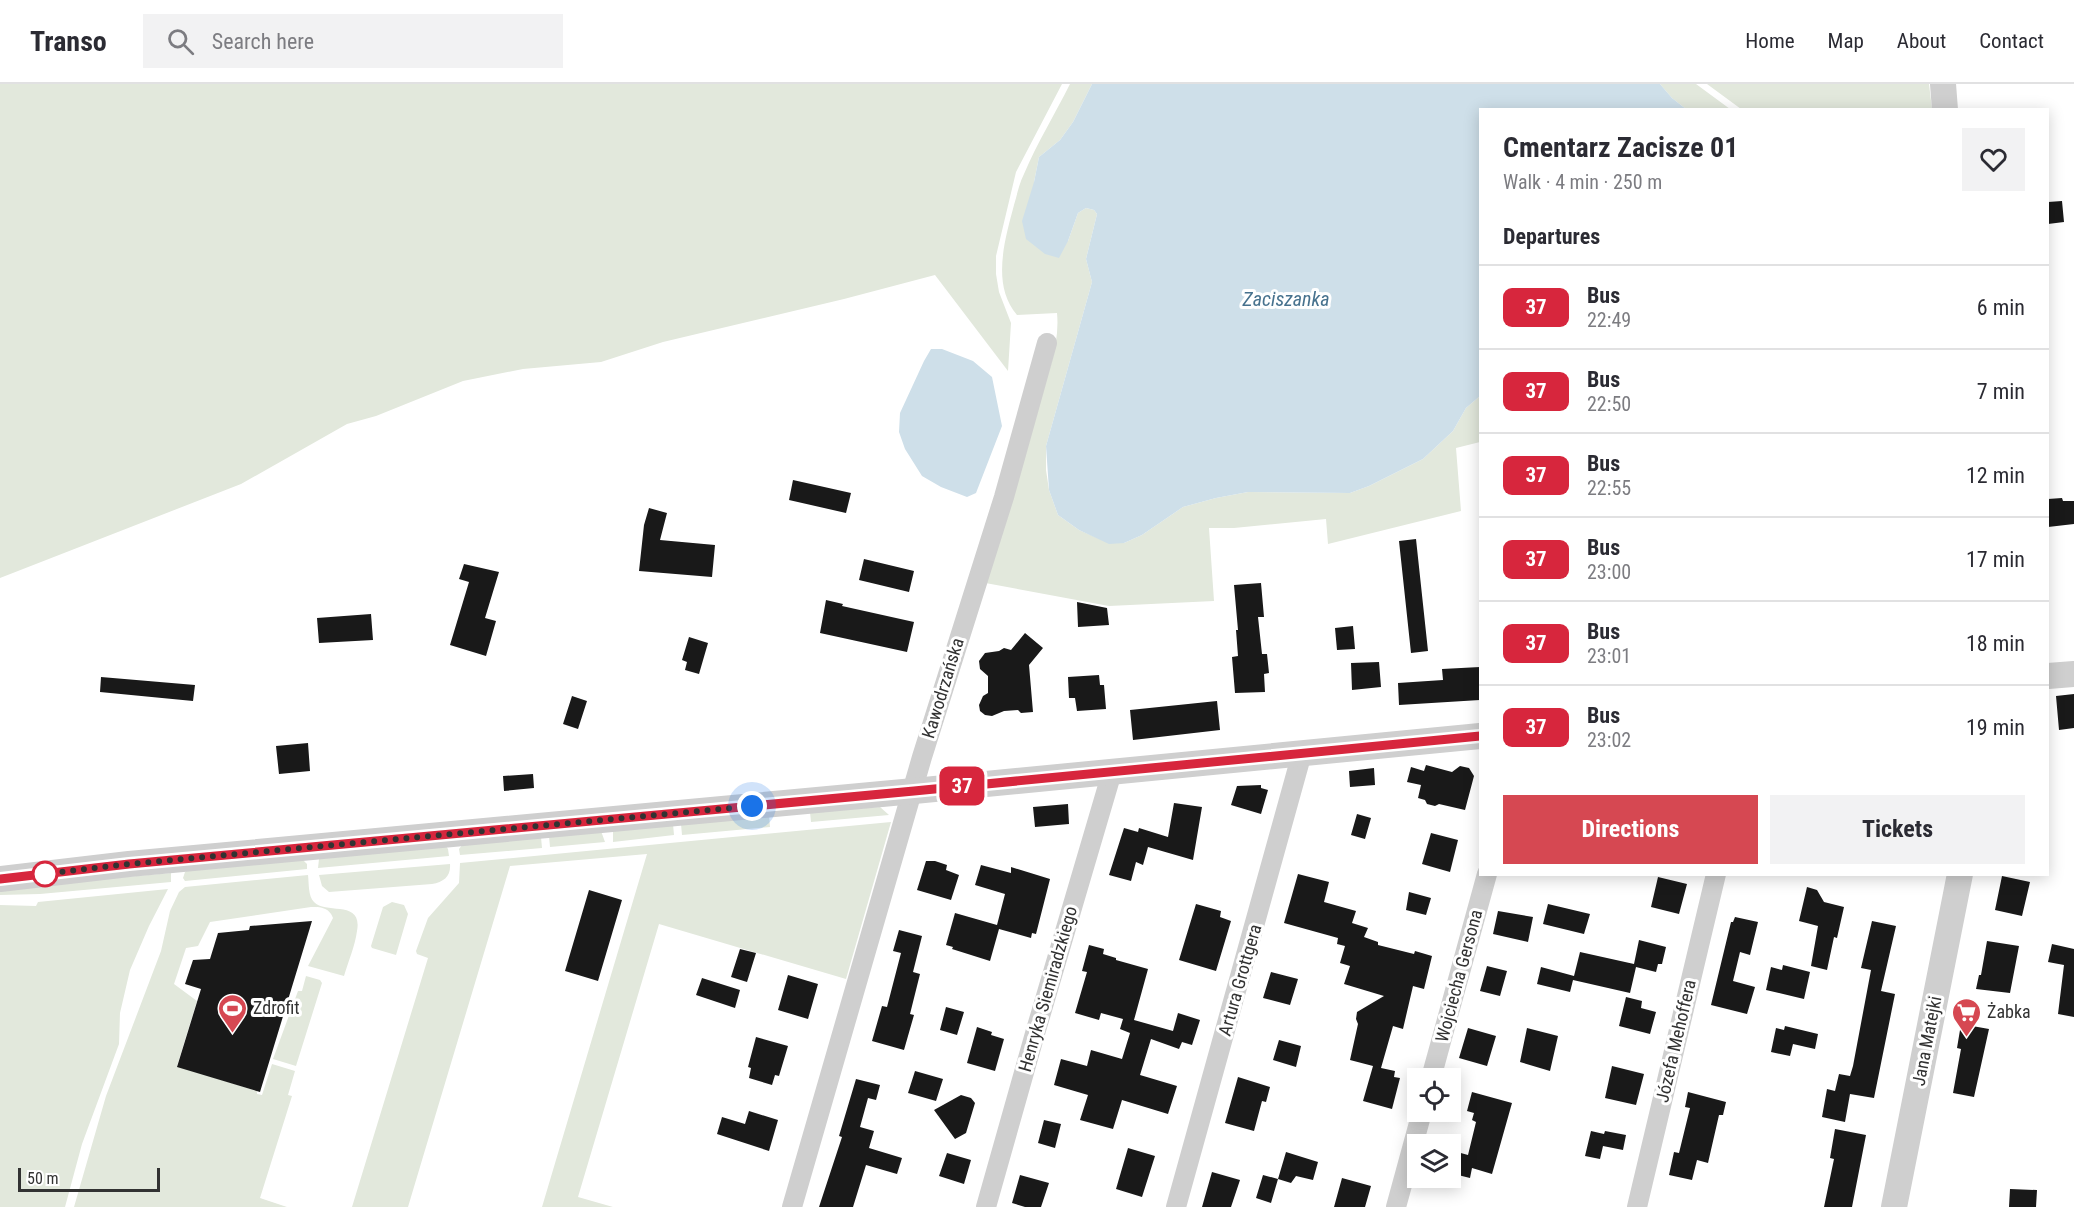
<!DOCTYPE html>
<meta charset="utf-8">
<style>
body{margin:0;font-family:"Roboto Condensed",sans-serif;background:#f2f2f3;color:#2b2b33;height:100vh;display:flex;flex-direction:column;font-size:22px;white-space:nowrap}
*{box-sizing:border-box;margin:0}
p{font-size:20px;color:#7c7c81}
.icon{flex:none;width:33px;height:33px;fill:none;stroke:currentColor;stroke-width:2;stroke-linecap:round;stroke-linejoin:round}
.map{position:relative;flex:1;overflow:hidden}
.sheet{position:absolute;left:1479px;top:24px;width:570px;height:768px;display:flex;flex-direction:column;background:#fff;border-radius:0px;box-shadow:0 3px 15px #0003}
.sheet>*{flex:none}
.badge{padding:0 12px;border-radius:9px;font-size:21px;line-height:39px}
.fabs{position:absolute;left:1407px;top:984px;display:grid;gap:12px}
.fabs a{display:grid;place-items:center;width:54px;height:54px;border-radius:0px;background:#fff;box-shadow:0 3px 15px #0003;font-size:30px}
.scale{position:absolute;left:18px;bottom:15px;width:142px;box-sizing:border-box;padding-left:6px;border:3px solid #323232;border-top:0;font-size:16px;line-height:21px;white-space:nowrap;color:#323232;-webkit-text-stroke:4px #fff;paint-order:stroke}
.you{position:absolute;width:30px;height:30px;margin:-15px;border:4px solid #fff;border-radius:50%;background:#1a73e8;box-shadow:0 0 0 9px #1a73e833}
.map>.badge{position:absolute;translate:-50% -50%;box-shadow:0 0 0 3px #fff}
h2{padding:0 24px;font-size:22px;line-height:54px}
.round{display:grid;place-items:center;flex:none;width:63px;height:63px;border-radius:0px;background:#f2f2f3}
.overview{display:flex;align-items:center;justify-content:space-between;height:102px;padding:0 24px}
h1{font-size:28px;font-weight:700;line-height:45px}
.button{display:flex;gap:12px;margin-top:auto;padding:12px 24px}
.button a{flex:1;height:69px;border-radius:0px;background:#d64852;color:#fff;font-size:24px;font-weight:700;line-height:69px;text-align:center}
.button a+a{background:#f2f2f3;color:#2b2b33}
ul{padding:0;list-style:none}
li{display:flex;align-items:center;gap:18px;height:84px;padding:0 24px;border-top:2px solid #e1e1e2}
li div{flex:1}
li b{display:block;font-size:22px}
li em{font-style:normal}
li .badge{min-width:66px;font-weight:700;text-align:center}
header{display:flex;align-items:center;gap:36px;box-sizing:border-box;height:84px;padding:0 30px;background:#fff;border-bottom:2px solid #e1e1e2}
header strong{font-size:28px}
nav{display:flex;gap:33px;margin-inline-start:auto;font-size:21px}
.search{width:420px;height:54px;background:#f2f2f3;display:flex;align-items:center;gap:15px;box-sizing:border-box;padding:0 21px;border-radius:0px;color:#7c7c81;font-size:22px}
.map>svg:first-child{display:block}
.green{fill:#e2e8dc}
.water{fill:#cedfe9}
.building{fill:#191919}
.lines{fill:none;stroke-linecap:round;stroke-linejoin:round}
.minor{stroke:#cfcfcf;stroke-width:20}
.tertiary{stroke:#cfcfcf;stroke-width:26}
.line-casing{stroke:#fff;stroke-width:14}
.line{stroke:#d7263d;stroke-width:9}
.walk{stroke:#323232;stroke-width:6;stroke-dasharray:0 10.8}
.stop-dot{fill:#fff;stroke:#d7263d;stroke-width:3}
.labels{text-anchor:middle;stroke-width:6;stroke-linejoin:round;paint-order:stroke}
.street-label{font-size:18px;fill:#323232;stroke:#fff}
.poi-label{font-size:18px;fill:#323232;stroke:#fff;text-anchor:start}
.water-label{font-size:20px;font-style:italic;fill:#47728e;stroke:#fff}
</style>
<header>
<strong>Transo</strong>
<div class="search"><svg class="icon" aria-label="search" viewBox="0 0 24 24"><circle cx="10" cy="10" r="6"/><path d="M15 15l6 6"/></svg>Search here</div>
<nav><a>Home</a><a>Map</a><a>About</a><a>Contact</a></nav>
</header>
<div class="map">
<svg width="2074" height="1123" viewBox="0 0 2074 1123">
<rect width="100%" height="100%" fill="#fff"/>
<!-- green -->
<path class="green" d="M0,0H1062L1016,88L996,172V190L999,208L1011,239L1008,287L935,191L844,215L663,258L601,278L523,285L463,297L376,332L347,340L241,400L0,494Z
M1070,0H1092L1073,38L1060,56L1039,73L1034,98L1068,157L1078,129L1086,124L1094,126L1097,130L1086,175L1092,198L1046,362V386L1049,406L1058,431L1079,446L1109,459H1124L1142,451L1183,423L1216,414L1248,408L1350,409L1369,402L1423,375L1453,347L1466,324L1480,312V358L1456,364L1461,427L1328,460L1326,435L1234,444H1209L1214,517L1109,522L980,498C1000,438 1021,379 1039,319C1048,289 1060,260 1057,229L1017,231C991,201 1005,155 1014,121C1017,111 1019,100 1024,90C1037,59 1055,30 1070,0Z
M1660,0H1696L1730,25H1686L1672,14Z
M1707,0H1929L1932,25H1741Z
M880,723L889,731L811,738L810,728Z
M769,731L770,743L682,751L681,740Z
M891,738L846,895L659,840L578,1113L613,1123H542L647,770L510,782L408,1123H352L428,874L417,870L416,867L428,834L459,799L460,779Z
M673,740L674,751L613,758V747Z
M601,747L605,758L550,763L549,752Z
M541,753L542,764L460,771L459,765L463,760Z
M445,761L448,765L449,772L318,784L319,775Z
M302,775L307,780V785L185,797L183,794L185,788L189,785Z
M450,780C451,792 444,798 432,800L329,808L322,802L319,791Z
M171,789V798L40,810L0,811V804Z
M308,791C309,799 308,812 314,818C326,831 363,815 357,847C355,862 348,878 344,892L308,882L333,834C329,823 320,823 311,823L210,838L198,862L186,864L174,900L197,917L177,982L257,1007V1010L262,1011L272,980L295,987L288,1011L292,1012L260,1114L287,1123H74L106,1012L161,867L170,827L179,808L185,803Z
M168,805L149,842L130,886L120,929L119,960L82,1060L65,1123H0V821L36,822L38,818Z
M392,818L404,821L408,830L396,871L372,864L371,862L383,823Z
M306,892L320,896L322,899L296,982L273,975L298,907H302Z"/>
<!-- water -->
<path class="water" d="M1092,0H1660L1672,14L1686,25L1480,26V312L1466,324L1453,347L1423,375L1369,402L1350,409L1248,408L1216,414L1183,423L1142,451L1124,459L1109,460L1079,446L1058,431L1049,406L1046,362L1092,198L1086,175L1097,130L1094,126L1086,124L1078,129L1068,157L1059,174L1045,170L1026,155L1022,137L1034,98L1039,73L1060,56L1073,38Z
M931,265H942L973,277L992,293L1002,342L976,409L967,413L941,403L922,392L905,365L899,348L900,329L924,277Z"/>
<!-- building -->
<path class="building" d="M2062,117L2064,138L2048,140V118Z
M793,396L851,409L846,429L789,416Z
M2062,414L2063,417H2074V440L2048,443V415Z
M649,424L667,429L660,456L715,461L712,493L639,487L644,441Z
M1416,455L1428,567L1411,569L1399,457Z
M864,475L914,487L909,508L859,496Z
M464,480L499,488L485,534L496,537L486,572L450,561L469,498L459,495Z
M1261,499L1264,533H1258L1262,570H1267L1269,589L1264,590L1265,608L1235,609L1232,573L1238,572L1236,546H1238L1234,501Z
M826,516L843,520L842,522L914,538L907,568L820,549Z
M1077,518L1107,524L1109,541L1078,543Z
M371,530L373,556L319,559L317,534Z
M1353,542L1355,565L1337,566L1335,544Z
M1025,549L1043,564L1029,581L1033,628L1021,629L1018,626L1004,627L992,632L985,631L980,627L979,621L983,612L988,609V592L980,585L979,577L985,569L999,567L1004,564L1011,566Z
M689,553L708,559L699,590L685,586L687,578L682,576Z
M1379,578L1381,603L1352,606L1351,579Z
M1480,583V616L1399,621L1398,599L1443,596L1442,585Z
M1099,591L1100,601H1104L1106,625L1077,627L1075,614H1069L1068,593Z
M101,593L195,601L193,617L100,608Z
M2074,610V644L2059,646L2056,612Z
M572,612L587,617L578,645L563,640Z
M1217,617L1220,646L1133,656L1130,626Z
M308,659L310,687L279,690L276,662Z
M1426,681L1452,688L1460,682L1469,684L1474,692L1465,726L1439,720L1435,722L1427,720L1425,716L1418,714L1421,701L1407,698L1411,683L1424,687Z
M1374,684L1375,701L1350,703L1349,687Z
M533,690L534,704L504,707L503,692Z
M1261,701V704L1268,706L1261,730L1231,721L1237,702Z
M1174,719L1202,723L1193,776L1148,763L1143,781L1136,778L1131,797L1109,791L1124,744L1138,748L1139,744L1168,753Z
M1068,720L1069,740L1035,743L1033,723Z
M1357,730L1371,734L1365,755L1351,751Z
M1431,749L1458,756L1450,788L1422,780Z
M926,777H935L947,781L946,786L959,791L951,816L917,806Z
M981,781L1011,789V783L1050,795L1036,850L1032,849L1031,854L999,845L990,877L952,865L953,863L946,861L955,829L997,841L1005,810L975,801Z
M1298,790L1329,798L1324,818L1356,827L1352,839L1368,844L1364,853L1378,858V861L1414,870L1415,867L1432,872L1424,905L1413,902L1403,945L1393,942L1381,984L1395,987L1394,993L1400,994L1392,1025L1363,1017L1373,982L1350,976L1358,940L1356,935L1357,928L1384,912L1344,900L1350,882L1340,879L1345,862L1337,860L1338,854L1284,839Z
M2002,792L2030,798L2022,832L1995,826Z
M1658,793L1687,800L1679,830L1651,823Z
M1807,803L1817,806L1824,818L1844,823L1837,854L1834,853L1827,886L1811,882L1818,842L1799,837Z
M589,806L622,816L598,897L565,887Z
M1409,808L1431,814L1426,831L1406,826Z
M1196,820L1221,827L1220,833L1231,837L1216,887L1179,876Z
M1548,820L1590,830L1584,850L1543,840Z
M1498,827L1533,833L1528,858L1493,850Z
M1735,833L1758,838L1750,871L1740,868L1733,897L1755,903L1747,930L1711,921L1731,838H1733Z
M312,837L260,1008L177,983L201,905L185,900L193,876L210,875L218,849L249,846L250,842Z
M1872,837L1896,842L1881,907L1895,910L1874,1014L1850,1010L1845,1038L1822,1033L1827,1005L1835,1007L1839,990L1850,992L1853,982L1871,886L1861,884Z
M899,846L922,852L913,888L920,890L910,930L914,931L904,966L872,957L882,922L887,923L901,869L893,867Z
M1639,856L1666,863L1662,880H1658L1656,888L1636,883L1630,909L1573,896L1570,908L1537,900L1541,883L1574,892L1580,868L1634,880Z
M1987,857L2019,862L2010,909L1976,905L1979,891H1981Z
M2052,860L2074,865V933L2058,930L2064,881L2048,878Z
M1089,861L1104,865L1103,870L1116,874V876L1148,885L1134,936L1173,947L1178,929L1200,936L1192,961L1182,958L1179,965L1151,955L1140,991L1177,1002L1168,1030L1122,1016L1113,1045L1080,1036L1088,1011L1054,1001L1061,975L1087,982L1091,966L1122,975L1130,949L1120,945L1123,935L1101,929L1099,936L1075,929L1087,888L1082,887Z
M740,865L756,869L747,898L731,893Z
M1783,881L1810,888L1804,915L1766,906L1771,883L1782,886Z
M1487,882L1507,887L1500,912L1480,907Z
M1271,888L1298,895L1290,921L1263,914Z
M788,891L818,900L808,935L778,926Z
M702,894L740,906L735,924L696,911Z
M1626,913L1642,917L1641,924L1656,928L1650,950L1619,942Z
M946,923L964,928L957,951L940,946Z
M1961,940L1989,945L1974,1013L1953,1009L1961,965L1957,964Z
M1785,942L1818,950L1815,965L1793,960L1790,972L1771,968L1776,944L1784,946Z
M977,943L992,948L991,951L1004,955L995,987L967,979Z
M1468,944L1496,952L1487,982L1459,974Z
M1527,944L1558,952L1550,987L1520,978Z
M756,953L788,962L779,992L775,991L772,1001L749,994L751,984L748,983Z
M1279,956L1301,962L1296,983L1273,976Z
M1612,982L1644,990L1636,1021L1605,1014Z
M915,987L943,995L936,1017L908,1009Z
M1238,993L1270,1003L1266,1018L1262,1017L1254,1047L1225,1039Z
M856,995L880,1001L876,1016L868,1014L860,1043L874,1047L869,1064L902,1074L897,1090L866,1081L853,1123H819L842,1053L839,1052Z
M1472,1008L1512,1019L1492,1090L1472,1084L1470,1094L1450,1089V1066L1468,1071L1476,1038L1472,1036L1474,1029L1467,1027Z
M1688,1008L1726,1018L1723,1031H1719L1708,1079L1697,1076L1692,1096L1669,1091L1674,1068L1679,1069L1690,1024L1685,1023Z
M961,1011L971,1014L975,1019L966,1049L955,1055L934,1026Z
M749,1027L778,1036L769,1067L717,1050L722,1033L745,1040Z
M1044,1036L1061,1040L1055,1064L1038,1059Z
M1835,1045L1866,1051L1852,1123H1824L1834,1075L1830,1074Z
M1591,1047L1604,1050L1605,1047L1626,1051L1623,1066L1603,1062L1600,1075L1585,1072Z
M1128,1064L1155,1072L1142,1113L1116,1105Z
M1286,1068L1318,1078L1313,1096L1296,1092L1291,1099L1278,1095Z
M947,1069L971,1076L964,1100L939,1092Z
M1212,1088L1240,1096L1231,1123H1202Z
M1020,1091L1049,1099L1041,1123H1025L1012,1119Z
M1263,1091L1278,1095L1271,1119L1256,1114Z
M1342,1094L1371,1102L1365,1123H1334Z
M2010,1105L2037,1106L2036,1123H2009Z"/>
<g class="lines">
<!-- minor -->
<path class="minor" d="M1431,994L1487,790
M792,1123L922,673L1004,413L1047,259
M986,1123L1036,946L1112,688
M1176,1123L1302,669
M1396,1123L1422,1028
M1637,1123L1716,790"/>
<!-- tertiary -->
<path class="tertiary" d="M1943,0L1945,26
M2048,592L2074,590
M0,795L129,780L914,707L1480,652
M1894,1123L1960,790"/>
</g>
<g class="lines">
<defs>
<path id="line" d="M0,795L129,780L914,707L1480,652"/>
</defs>
<!-- line casing -->
<use href="#line" class="line-casing"/>
<!-- line -->
<use href="#line" class="line"/>
<!-- walk -->
<path class="walk" d="M45,790H43L129,780L752,722"/>
</g>
<!-- icons -->
<defs>
<symbol id="stadium-pin" viewBox="-11 -11 22 30"><path d="M0 17L-7.5 6A9.5 9.5 0 1 1 7.5 6Z" fill="#d64852" stroke="#fff"/><path d="M0-5a6.5 5 0 1 0 0 10a6.5 5 0 1 0 0-10ZM-3.5-1.8h7v3.6h-7Z" fill="#fff"/></symbol>
<symbol id="supermarket-pin" viewBox="-11 -11 22 30"><path d="M0 17L-7.5 6A9.5 9.5 0 1 1 7.5 6Z" fill="#d64852" stroke="#fff"/><path d="M-6-5.5h2.5l.6 2H6L4.5 2H-2.5L-4.4-4H-6ZM-1.5 3.2a1.3 1.3 0 1 0 .1 0ZM3 3.2a1.3 1.3 0 1 0 .1 0Z" fill="#fff"/></symbol>
</defs>
<g fill-rule="evenodd">
<use href="#stadium-pin" x="216" y="908" width="33" height="45"/>
<use href="#supermarket-pin" x="1950" y="912" width="33" height="45"/>
</g>
<!-- markers -->
<circle class="stop-dot" cx="45" cy="790" r="12"/>
<g class="labels">
<!-- street labels -->
<g class="street-label">
<text transform="translate(943 604) rotate(-73)" y="6">Kawodrzańska</text>
<text transform="translate(1459 892) rotate(-75)" y="6">Wojciecha Gersona</text>
<text transform="translate(1240 896) rotate(-74)" y="6">Artura Grottgera</text>
<text transform="translate(1048 905) rotate(-74)" y="6">Henryka Siemiradzkiego</text>
<text transform="translate(1676 957) rotate(-77)" y="6">Józefa Mehoffera</text>
<text transform="translate(1927 957) rotate(-79)" y="6">Jana Matejki</text>
</g>
<!-- poi labels -->
<g class="poi-label">
<text x="253" y="930">Zdrofit</text>
<text x="1987" y="934">Żabka</text>
</g>
<!-- water labels -->
<g class="water-label">
<text x="1286" y="222">Zaciszanka</text>
</g>
</g>
</svg>
<div class="fabs">
<a><svg class="icon" aria-label="locate" viewBox="0 0 24 24"><circle cx="12" cy="12" r="6"/><path d="M12 2v4M12 18v4M2 12h4M18 12h4"/></svg></a>
<a><svg class="icon" aria-label="layers" viewBox="0 0 24 24"><path d="M12 4l9 5-9 5-9-5zM3 14l9 5 9-5"/></svg></a>
</div>
<div class="scale">50 m</div>
<div class="you" style="left:752px;top:722px"></div>
<b class="badge" style="left:962px;top:702px;background:#d7263d;color:#fff">37</b>
<section class="sheet">
<div class="overview"><div><h1>Cmentarz Zacisze 01</h1><p>Walk · 4 min · 250 m</p></div><a class="round"><svg class="icon" aria-label="heart" viewBox="0 0 24 24"><path d="M12 20l-8-8c-3-5 5-10 8-4 3-6 11-1 8 4z"/></svg></a></div>
<h2>Departures</h2>
<ul>
<li><span class="badge" style="background:#d7263d;color:#fff">37</span><div><b>Bus</b><p>22:49</p></div><em>6 min</em></li>
<li><span class="badge" style="background:#d7263d;color:#fff">37</span><div><b>Bus</b><p>22:50</p></div><em>7 min</em></li>
<li><span class="badge" style="background:#d7263d;color:#fff">37</span><div><b>Bus</b><p>22:55</p></div><em>12 min</em></li>
<li><span class="badge" style="background:#d7263d;color:#fff">37</span><div><b>Bus</b><p>23:00</p></div><em>17 min</em></li>
<li><span class="badge" style="background:#d7263d;color:#fff">37</span><div><b>Bus</b><p>23:01</p></div><em>18 min</em></li>
<li><span class="badge" style="background:#d7263d;color:#fff">37</span><div><b>Bus</b><p>23:02</p></div><em>19 min</em></li>
</ul>
<div class="button"><a>Directions</a><a>Tickets</a></div>
</section>
</div>
